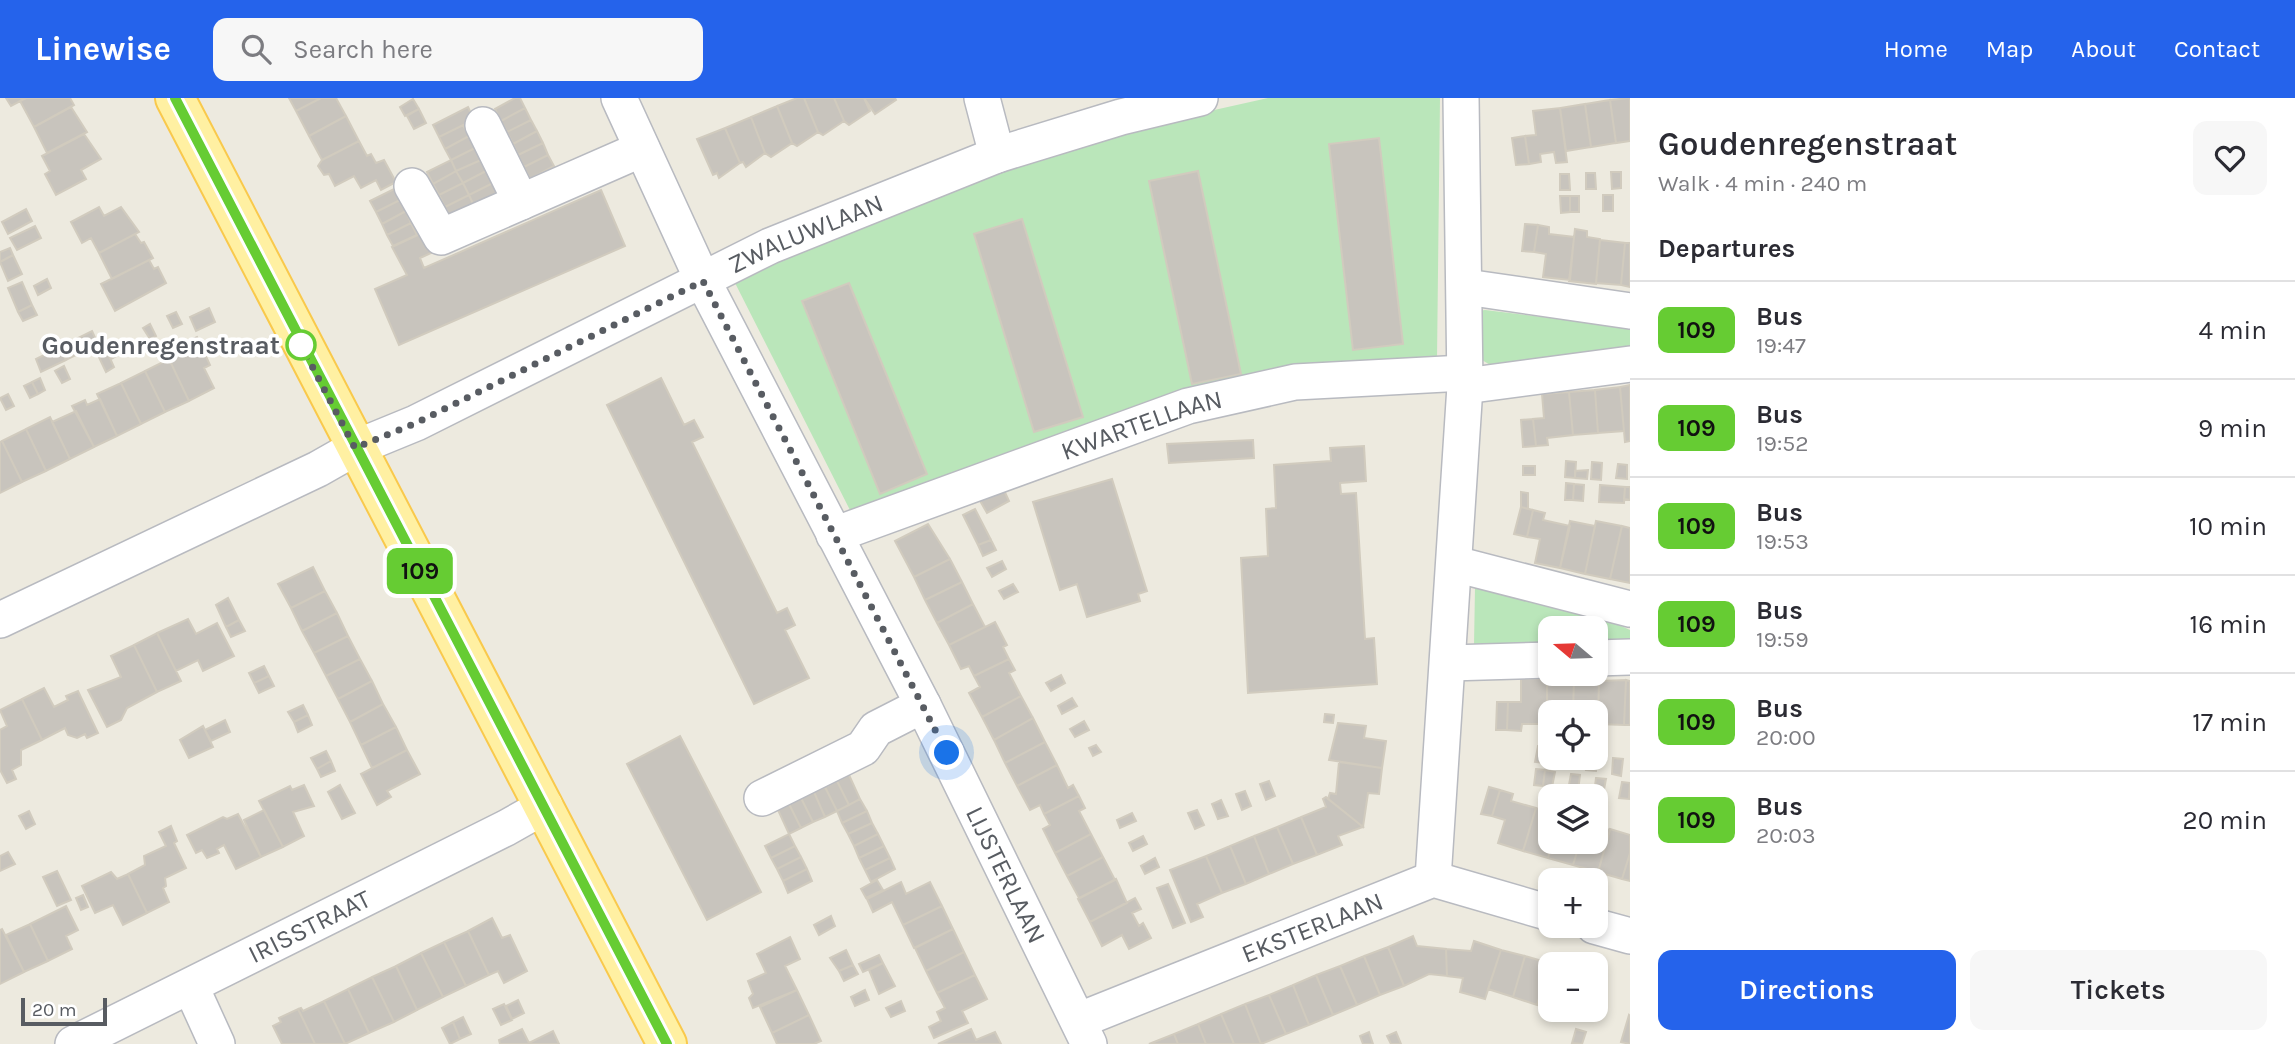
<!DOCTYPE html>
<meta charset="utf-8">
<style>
body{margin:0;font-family:Karla,sans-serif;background:#f7f7f7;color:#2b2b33;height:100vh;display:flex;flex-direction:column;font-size:26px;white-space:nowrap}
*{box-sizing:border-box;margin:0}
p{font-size:23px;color:#7c7c81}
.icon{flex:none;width:38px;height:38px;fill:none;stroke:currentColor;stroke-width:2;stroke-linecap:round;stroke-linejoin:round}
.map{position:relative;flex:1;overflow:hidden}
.panel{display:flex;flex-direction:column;background:#fff;width:665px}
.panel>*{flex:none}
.badge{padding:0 14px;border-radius:10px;font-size:24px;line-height:46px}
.needle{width:46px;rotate:289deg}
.controls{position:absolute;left:1538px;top:518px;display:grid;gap:14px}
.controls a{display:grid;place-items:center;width:70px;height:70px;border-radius:14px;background:#fff;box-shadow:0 4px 10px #0003;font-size:35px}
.scale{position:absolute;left:21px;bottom:18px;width:86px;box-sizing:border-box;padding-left:7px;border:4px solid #585c62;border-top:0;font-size:19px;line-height:24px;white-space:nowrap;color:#585c62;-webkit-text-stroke:5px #fff;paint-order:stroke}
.you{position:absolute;width:35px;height:35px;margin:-18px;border:5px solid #fff;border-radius:50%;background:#1a73e8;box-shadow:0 0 0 10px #1a73e833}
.map>.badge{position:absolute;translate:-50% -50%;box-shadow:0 0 0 4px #fff}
h2{padding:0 28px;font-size:26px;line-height:63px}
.round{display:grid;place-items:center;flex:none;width:74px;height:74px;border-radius:14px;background:#f7f7f7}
.head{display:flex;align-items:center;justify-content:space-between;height:119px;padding:0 28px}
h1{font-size:33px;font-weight:600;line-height:52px}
.cta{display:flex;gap:14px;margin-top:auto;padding:14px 28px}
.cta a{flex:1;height:80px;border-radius:14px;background:#2563eb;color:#fff;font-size:28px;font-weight:600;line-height:80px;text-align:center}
.cta a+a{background:#f7f7f7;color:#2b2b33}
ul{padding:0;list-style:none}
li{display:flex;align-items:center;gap:21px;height:98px;padding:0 28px;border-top:2px solid #e1e1e2}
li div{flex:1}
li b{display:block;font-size:26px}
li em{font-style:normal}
li .badge{min-width:77px;font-weight:700;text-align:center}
header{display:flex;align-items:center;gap:42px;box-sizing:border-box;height:98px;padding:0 35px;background:#2563eb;color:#fff}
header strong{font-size:33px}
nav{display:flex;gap:38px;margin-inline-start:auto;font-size:24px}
.search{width:490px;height:63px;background:#f7f7f7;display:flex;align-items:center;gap:18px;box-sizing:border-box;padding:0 24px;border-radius:14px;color:#7c7c81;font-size:26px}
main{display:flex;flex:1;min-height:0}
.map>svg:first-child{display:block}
.green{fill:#bae6ba}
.building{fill:#c8c4bd;stroke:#d1cbbe;stroke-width:2}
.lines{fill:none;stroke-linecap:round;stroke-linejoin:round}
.minor-casing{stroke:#b8bac0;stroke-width:38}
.major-casing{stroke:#f9c94c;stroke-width:42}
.minor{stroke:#fff;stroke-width:35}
.major{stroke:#fff0a2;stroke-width:38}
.line-casing{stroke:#fff;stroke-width:16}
.line{stroke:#6c3;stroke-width:10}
.walk{stroke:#585c62;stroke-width:7;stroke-dasharray:0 12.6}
.stop-dot{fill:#fff;stroke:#6c3;stroke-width:3.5}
.labels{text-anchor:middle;stroke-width:7;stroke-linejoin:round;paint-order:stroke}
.street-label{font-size:26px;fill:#585c62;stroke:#fff}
.stop-label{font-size:26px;font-weight:bold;fill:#585c62;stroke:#fff;text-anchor:end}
</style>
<header>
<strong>Linewise</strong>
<div class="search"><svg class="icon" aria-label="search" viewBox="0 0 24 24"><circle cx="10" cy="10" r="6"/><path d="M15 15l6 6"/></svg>Search here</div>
<nav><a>Home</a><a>Map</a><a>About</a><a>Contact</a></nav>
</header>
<main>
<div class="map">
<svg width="1630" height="946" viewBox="0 0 1630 946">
<rect width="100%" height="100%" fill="#edeadf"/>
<!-- green -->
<path class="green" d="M1268,0H1440L1437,261L1324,266L854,420L733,181L1062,46Z
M1485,212L1630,230V255L1492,268L1477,259L1478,213Z
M1486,488L1619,527L1630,532V542L1596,548V530H1550V547H1474L1475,490Z"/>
<!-- building -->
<path class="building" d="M6,0H26L11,8Z
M26,0H70L74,7L34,29L20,3Z
M289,0H321L296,13Z
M321,0H336L346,18L309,38L296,13Z
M515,0H520L525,10L501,23L495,11Z
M797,0H804L818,34L797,48L792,45L777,8Z
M804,0H834L844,23L823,37L818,34Z
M834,0H864L870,13L849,27L844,23Z
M864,0H895L896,2L875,16Z
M1630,0V43L1616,45L1610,2Z
M413,1L419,11L405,18L400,9Z
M1610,2L1616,45L1591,49L1585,6Z
M1585,6L1591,49L1566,53L1560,10Z
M777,8L792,45L771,59L765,55L751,19Z
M71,9L87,34L47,55L34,29Z
M468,9L474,22L439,39L433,27Z
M525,10L531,22L507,34L501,23Z
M1560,10L1567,64L1556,65L1554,54L1540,56L1541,64L1529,66L1525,38L1536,37L1533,13Z
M419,11L426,25L414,31L407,18Z
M346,18L359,43L322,62L309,38Z
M751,19L765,55L746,69L743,64L740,65L725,30Z
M531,22L537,33L513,46L507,34Z
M463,27L469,38L445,51L439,39Z
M725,30L740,65L719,80L717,75L713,77L697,41Z
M537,33L543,45L518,57L513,46Z
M84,36L101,61L81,72L86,81L56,97L45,76L50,73L42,58Z
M469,38L475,50L451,62L445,51Z
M1525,38L1529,66L1516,67L1512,40Z
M1379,40L1403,246L1353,252L1329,46Z
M359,43L367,58L371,56L376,65L384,62L396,84L381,92L376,82L361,90L354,78L335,88L329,76L324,77L318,68L322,62Z
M543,45L548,57L524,69L518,57Z
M475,50L481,62L456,73L451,62Z
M548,57L554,68L530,81L524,69Z
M451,62L456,73L433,86L427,74Z
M481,62L486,73L463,85L456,73Z
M456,73L463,85L439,97L433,86Z
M486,73L493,85L469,97L463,85Z
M1198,73L1241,276L1192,286L1149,83Z
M1611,74H1621V90L1612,91Z
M1586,75H1595L1596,91H1586Z
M1560,76H1569L1570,92H1560Z
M463,85L469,97L445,109L439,97Z
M493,85L498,96L474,108L469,97Z
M394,91L400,102L376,114L370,103Z
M601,92L625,148L399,247L375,191L407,177L392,149L422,135L431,155L420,160L424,170Z
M469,97L474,108L451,120L445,109Z
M1603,97H1613V113H1603Z
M1560,98H1570V114L1561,115Z
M1570,98H1579V114H1570Z
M400,102L406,113L382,126L376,114Z
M99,109L104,118L121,109L139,134L99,155L91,140L82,145L71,124Z
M26,111L32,123L8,136L2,124Z
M406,113L411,125L387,137L382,126Z
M1022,121L1083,319L1034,334L974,136Z
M411,125L417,137L393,148L387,137Z
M1525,126L1538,127L1534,154L1522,153Z
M1538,127L1549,129V136L1574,139L1570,182L1543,179L1546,156L1534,154Z
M35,128L41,140L17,152L10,140Z
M1575,131L1587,133V139L1600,141L1596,186L1569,183Z
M135,136L141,145L144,144L153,160L112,181L99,155Z
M1600,142L1625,145L1621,187L1596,185Z
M1625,145H1630V189L1621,187Z
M10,150L13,157L0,164V154Z
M13,157L22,176L8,183L0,164Z
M149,162L154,171L158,169L166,185L115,213L101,186Z
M47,181L51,190L38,197L34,188Z
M22,184L32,207L18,214L8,190Z
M849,185L927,376L880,396L802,203Z
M32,207L37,217L23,223L18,214Z
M209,210L215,224L196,233L190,219Z
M176,214L182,226L173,230L167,218Z
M150,226L156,238L150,241L143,230Z
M92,233L98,246L66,262L60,249Z
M197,239L210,267L204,270L214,290L189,303L169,261L178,257L175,249Z
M113,245L118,257L111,261L105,249Z
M60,249L66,262L41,274L36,261Z
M105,249L114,269L106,274L96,253Z
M169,261L189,303L165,314L145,273Z
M64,268L70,281L62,285L55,273Z
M145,273L165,314L141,326L121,285Z
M40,280L45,292L38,296L32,284Z
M661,280L684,327L694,322L703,339L692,344L777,515L787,510L795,527L785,532L809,580L754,606L607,307Z
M32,284L38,296L30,300L24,288Z
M121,285L141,326L117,338L97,296Z
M1630,287V343L1625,344L1620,289Z
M1620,289L1624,333L1598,335L1595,292Z
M1595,292L1598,335L1573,337L1569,294Z
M1569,294L1573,337L1547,340L1548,347L1536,348L1533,321L1544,320L1542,296Z
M8,296L14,308L6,312L0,300Z
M100,301L117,338L94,349L72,308L85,302L87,307Z
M76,313L94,349L70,361L52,324Z
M50,319L70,361L46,373L26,331Z
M1533,321L1536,348L1523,349L1521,322Z
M26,331L46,373L22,384L2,343Z
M1253,342L1254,360L1169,365L1167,346Z
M2,343L22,384L0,395V344Z
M1364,348L1366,383L1340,385L1341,396L1356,395L1365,541L1374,540L1377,586L1248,595L1241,460L1268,458L1266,411L1276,410L1274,367L1331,363L1330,350Z
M1566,363L1576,364L1575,380L1565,379Z
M1592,364L1602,365L1601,382L1591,381Z
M1618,366L1627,367V381L1616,380Z
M1523,368H1535V377H1523Z
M1588,372L1587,381L1575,380V373Z
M1112,381L1147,493L1138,496L1140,503L1087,519L1077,486L1060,492L1033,404Z
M1566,385L1574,386L1573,402H1565Z
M1574,386L1584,387L1583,403L1573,402Z
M1600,387L1625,389L1624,405L1599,404Z
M1625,389H1630V402L1624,401Z
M1003,390L1009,403L987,415L979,401Z
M1521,394L1528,395V411L1521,409Z
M1521,409L1533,412L1527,439L1514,436Z
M975,411L991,442L978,447L963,417Z
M1533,412L1545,415L1543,422L1570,428L1560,470L1535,465L1540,441L1527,439Z
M1570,423L1595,428L1585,476L1560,470Z
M1596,423L1622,428L1610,481L1585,476Z
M928,426L950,461L914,479L895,443Z
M1622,428L1630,430V485L1610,481Z
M991,442L996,452L983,458L978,447Z
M950,461L962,484L925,502L914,479Z
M1002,463L1006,471L992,479L987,470Z
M313,469L325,493L291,510L278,486Z
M962,484L973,506L937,525L925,502Z
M1013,486L1018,494L1004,501L999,493Z
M325,493L337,515L302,533L291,510Z
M228,500L239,522L226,529L216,507Z
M973,506L985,529L949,547L937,525Z
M337,515L348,538L314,555L302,533Z
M188,521L196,536L217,525L234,558L203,573L198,562L176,573L157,535Z
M239,522L245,533L231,539L226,529Z
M995,524L1007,547L1003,549L1009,561L974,578L969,568L961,571L949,547Z
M157,535L181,583L157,594L134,547Z
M348,538L360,561L326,578L314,555Z
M134,547L157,594L127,610L121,622L107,629L88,592L121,579L111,558Z
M360,561L372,583L338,601L326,578Z
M1009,561L1015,572L1009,575L1021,598L982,619L969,595L980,589L974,578Z
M264,568L269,578L254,585L249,575Z
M1061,577L1065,585L1051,593L1046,585Z
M269,578L274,588L259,595L254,585Z
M1521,581H1547V626H1522L1521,633L1507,632L1508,604H1521Z
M1547,581L1574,582L1573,614H1550V626H1547Z
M1574,582H1599L1598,626L1596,614H1573Z
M1626,582L1624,627L1598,626L1599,583Z
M1626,582L1630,583V627H1624Z
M372,583L383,606L350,624L338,601Z
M44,590L54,609L68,602L66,598L78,593L98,635L87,640L85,636L77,640L68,637L65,630L42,642L22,601Z
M1021,598L1033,620L994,642L982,619Z
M1072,600L1077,608L1062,616L1058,608Z
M22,601L42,642L21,652V667L12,672L16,681L7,685L0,672V632L7,628L0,612Z
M1497,604H1508L1507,632H1496Z
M383,606L396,629L361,647L350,624Z
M303,607L308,617L294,624L288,614Z
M1325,616L1334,617L1333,625L1324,624Z
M308,617L312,627L298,634L294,624Z
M1033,620L1045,644L1005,665L994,642Z
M225,622L230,634L211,643L205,632Z
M1084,623L1089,632L1075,639L1070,631Z
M1338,625L1366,628L1364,640L1386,643L1382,670L1329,662Z
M203,628L213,649L189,660L180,642Z
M396,629L407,652L372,670L361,647Z
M680,638L761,794L707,822L627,666Z
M1045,644L1057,667L1017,688L1005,665Z
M1096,647L1101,654L1093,658L1089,650Z
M1538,648L1547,649L1544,665L1535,664Z
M407,652L420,676L387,693L391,699L377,707L361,676Z
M326,653L331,663L317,671L311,660Z
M1596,657L1598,658L1596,673L1586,672L1588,660Z
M1562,660H1572L1570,669L1561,668Z
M1613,660L1623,661L1621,678L1612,676Z
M331,663L335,673L321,679L317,671Z
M1339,664L1382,670L1379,696L1368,695L1363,729L1328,701L1330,695L1336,696Z
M1057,667L1068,690L1073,687L1079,698L1044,716L1040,707L1030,712L1017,688Z
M1536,671L1545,672L1543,688L1534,687Z
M1545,672L1555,674L1552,689L1543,688Z
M1571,676L1580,677L1578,693L1568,692Z
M849,677L860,701L849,707L837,683Z
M1596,680L1606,681L1603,697L1594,696Z
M837,683L849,707L837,713L825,689Z
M1269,683L1275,698L1266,702L1260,686Z
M1622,684L1630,685L1629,701L1619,700Z
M304,687L314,708L293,714L304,738L283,749L259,703L290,688L292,692Z
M340,687L355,715L342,721L328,694Z
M825,689L837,713L825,719L814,694Z
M1489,689L1500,692L1492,718L1481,716Z
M1500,692L1513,696L1511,703L1536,710L1523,753L1498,745L1505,722L1492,718Z
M1245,693L1251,708L1242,712L1236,696Z
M814,694L825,719L813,724L801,700Z
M1079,698L1085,710L1079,713L1091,736L1055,755L1043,731L1050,727L1044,716Z
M1326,699L1363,729L1338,738L1342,747L1317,757L1301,719L1326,709L1323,701Z
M801,700L813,724L801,730L789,706Z
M860,701L867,713L842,725L837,713Z
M1221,702L1228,718L1218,721L1212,706Z
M789,706L801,730L789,736L778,712Z
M1536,710L1550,715V744H1553L1548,760L1523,753Z
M264,712L283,749L261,759L244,722Z
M1197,712L1204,727L1195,731L1188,715Z
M29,713L35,726L26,731L19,718Z
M867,713L872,725L848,736L842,725Z
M1132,715L1136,723L1120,730L1117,722Z
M238,716L261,759L236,771L224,747L217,751L219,755L207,760L202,752L196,755L187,737L223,719L227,721Z
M1301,719L1317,757L1293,766L1277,729Z
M872,725L878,736L854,748L848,736Z
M171,728L177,743L174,745L186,770L165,780L166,788L163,790L169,804L147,815L128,776L145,767L144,758L166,748L159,734Z
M1596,728L1610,732L1598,774L1573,767L1580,744H1596Z
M1277,729L1293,766L1269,776L1254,738Z
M1610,731L1630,737V755L1622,781L1598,774Z
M789,736L795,748L771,760L765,748Z
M878,736L884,748L859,760L854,748Z
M1091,736L1103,759L1067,778L1055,755Z
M1143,738L1147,746L1133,753L1129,745Z
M1254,738L1269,776L1246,786L1230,748Z
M1553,744H1580L1573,767L1548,760Z
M795,748L801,759L777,771L771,760Z
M884,748L890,760L865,772L859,760Z
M1230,748L1246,786L1222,795L1206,758Z
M8,754L15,766L0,773V758Z
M1630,755V783L1622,781Z
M1206,758L1222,795L1197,806L1203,819L1191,824L1170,772Z
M801,759L807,771L783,783L777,771Z
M1103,759L1115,782L1079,800L1067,778Z
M890,760L895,771L871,784L865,772Z
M1155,760L1159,769L1145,776L1141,768Z
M807,771L812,783L788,795L783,783Z
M57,773L71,802L57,808L43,779Z
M111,774L117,781L128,776L147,815L123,827L113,807L95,815L82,788Z
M1116,781L1127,805L1090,824L1078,801Z
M877,782L883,792L866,800L861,791Z
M901,784L906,796L930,784L942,808L903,827L892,804L873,814L867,801Z
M1168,786L1185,825L1173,830L1157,790Z
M83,797L88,809L81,812L76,800Z
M1135,800L1141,811L1132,815L1139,828L1143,825L1151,840L1129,851L1122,837L1102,848L1090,824Z
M66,808L78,832L66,838L72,851L48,863L30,826Z
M942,808L953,831L914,850L903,827Z
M831,818L835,828L819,837L814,827Z
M492,820L502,840L510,837L527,873L504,885L498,873L489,877L468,833Z
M30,826L48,863L24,874L6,837Z
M2,831L24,874L0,886V832Z
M953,831L964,854L926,873L915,850Z
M468,833L489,877L466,888L444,844Z
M1413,838L1417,848L1446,851L1447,878L1429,876L1404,888L1388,849Z
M790,839L800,861L785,868L797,892L753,910L749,900L753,896L748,883L766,875L757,856Z
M1474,843L1501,852L1485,901L1460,894L1463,880L1447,878L1446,851L1471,853Z
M444,844L466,888L443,899L421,855Z
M1388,849L1404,888L1380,897L1364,858Z
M846,852L853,867L839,873L830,860Z
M1501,852L1525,858L1513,899L1488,891Z
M964,854L975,877L937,895L926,873Z
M421,855L443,899L417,912L396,868Z
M879,857L883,865L863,874L859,866Z
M1364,858L1380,897L1357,907L1340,868Z
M1525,858L1549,865L1537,907L1513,899Z
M883,865L895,888L879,896L869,872Z
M1549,865L1552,866L1550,909L1538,906Z
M853,867L858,876L844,883L839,873Z
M396,868L417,912L394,924L372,879Z
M1340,868L1357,907L1333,917L1316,877Z
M975,877L987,901L962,913L968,925L934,940L929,929L941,923L937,914L945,910L937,895Z
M1316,877L1333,917L1309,927L1293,887Z
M372,879L394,924L369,935L348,891Z
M1293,887L1309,927L1286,936L1269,897Z
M348,891L369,935L345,946L324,903Z
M797,892L809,917L772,935L760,909Z
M865,892L869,902L855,908L851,899Z
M1269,897L1286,936L1261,946L1245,906Z
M518,902L524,915L512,921L506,908Z
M324,903L345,946H315L298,911L301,910L303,913Z
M901,903L905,913L891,919L886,910Z
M504,906L512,922L501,927L493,911Z
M1245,906L1261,946H1234L1221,916Z
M298,911L315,946H282L273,928L281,924L279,920Z
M1559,912H1577L1574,919Z
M1577,912H1592L1589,921L1575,916Z
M1221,916L1234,946H1206L1198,926Z
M809,917L821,943L814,946H777L772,935Z
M1629,917L1630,918V946L1621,944Z
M463,919L471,936L460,941L453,924Z
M453,924L460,941L450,946L442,930Z
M1198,926L1206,946H1178L1174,936Z
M522,931L529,945L553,933L559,946H500L499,942Z
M971,931L976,942L995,934L1001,946H938Z
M1576,931L1586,934L1582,946L1572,945Z
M1369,934L1373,946H1363L1360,938Z
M1396,934L1401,946H1391L1387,938Z
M1174,936L1178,946H1149Z"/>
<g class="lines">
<defs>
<g id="minor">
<path id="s1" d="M619,0L703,183L923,607L1089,946"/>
<path d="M982,0L997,57"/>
<path d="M483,27L521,104"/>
<path d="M412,88L441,139L642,51"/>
<path d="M1466,189L1630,213"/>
<path d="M1465,288L1630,266"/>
<path id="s2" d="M834,437L1188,308L1295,284L1464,275"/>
<path d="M1455,466L1630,511"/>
<path id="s3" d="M0,522L318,371L355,350L416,325L770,148L997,57L1121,19L1200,0"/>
<path d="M1596,560L1630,559"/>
<path d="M1449,565L1550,562"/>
<path d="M762,700L863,650L876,631L923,607"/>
<path d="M1433,781L1465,288L1461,0"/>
<path d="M1594,828L1630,838"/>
<path d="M191,889L217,946"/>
<path id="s4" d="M1080,922L1433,781L1550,815"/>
<path id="s5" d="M73,946L506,730L545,708"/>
</g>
<path id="major" d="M175,0L667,946"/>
</defs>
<!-- minor casing -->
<use href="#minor" class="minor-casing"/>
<!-- major casing -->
<use href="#major" class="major-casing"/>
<!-- minor -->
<use href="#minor" class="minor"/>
<!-- major -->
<use href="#major" class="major"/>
</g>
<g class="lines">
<defs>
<path id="line" d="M175,0L667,946"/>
</defs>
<!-- line casing -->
<use href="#line" class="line-casing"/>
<!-- line -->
<use href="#line" class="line"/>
<!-- walk -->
<path class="walk" d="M301,247L355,350L416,325L703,183L947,655"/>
</g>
<!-- markers -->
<circle class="stop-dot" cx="301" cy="247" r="14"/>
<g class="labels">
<!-- street labels -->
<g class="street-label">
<text dy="9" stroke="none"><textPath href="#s3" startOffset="894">ZWALUWLAAN</textPath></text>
<text dy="9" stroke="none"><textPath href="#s2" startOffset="327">KWARTELLAAN</textPath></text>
<text dy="9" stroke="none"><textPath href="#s1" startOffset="868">LIJSTERLAAN</textPath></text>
<text dy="9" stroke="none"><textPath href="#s5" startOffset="264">IRISSTRAAT</textPath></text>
<text dy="9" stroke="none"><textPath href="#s4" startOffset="250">EKSTERLAAN</textPath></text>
</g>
<!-- stop labels -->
<g class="stop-label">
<text x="280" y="256">Goudenregenstraat</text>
</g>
</g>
</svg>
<div class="controls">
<a><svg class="needle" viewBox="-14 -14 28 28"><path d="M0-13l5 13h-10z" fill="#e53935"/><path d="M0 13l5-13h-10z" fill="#7c7c81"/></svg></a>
<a><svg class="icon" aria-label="locate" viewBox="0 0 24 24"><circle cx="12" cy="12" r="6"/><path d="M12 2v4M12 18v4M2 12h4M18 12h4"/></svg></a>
<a><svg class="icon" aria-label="layers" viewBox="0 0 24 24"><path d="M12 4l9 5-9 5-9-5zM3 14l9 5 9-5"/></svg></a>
<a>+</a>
<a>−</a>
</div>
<div class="scale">20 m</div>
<div class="you" style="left:947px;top:655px"></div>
<b class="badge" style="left:420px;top:473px;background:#6c3;color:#111">109</b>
</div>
<section class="panel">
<div class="head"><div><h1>Goudenregenstraat</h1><p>Walk · 4 min · 240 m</p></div><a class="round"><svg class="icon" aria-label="heart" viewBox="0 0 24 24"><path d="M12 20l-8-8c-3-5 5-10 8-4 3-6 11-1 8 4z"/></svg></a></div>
<h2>Departures</h2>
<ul>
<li><span class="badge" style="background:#6c3;color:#111">109</span><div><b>Bus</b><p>19:47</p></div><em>4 min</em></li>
<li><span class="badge" style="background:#6c3;color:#111">109</span><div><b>Bus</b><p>19:52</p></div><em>9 min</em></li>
<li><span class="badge" style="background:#6c3;color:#111">109</span><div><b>Bus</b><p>19:53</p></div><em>10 min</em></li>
<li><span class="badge" style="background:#6c3;color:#111">109</span><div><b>Bus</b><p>19:59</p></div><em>16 min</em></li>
<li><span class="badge" style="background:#6c3;color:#111">109</span><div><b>Bus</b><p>20:00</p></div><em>17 min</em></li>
<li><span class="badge" style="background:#6c3;color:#111">109</span><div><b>Bus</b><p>20:03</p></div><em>20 min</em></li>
</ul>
<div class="cta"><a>Directions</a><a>Tickets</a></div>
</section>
</main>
